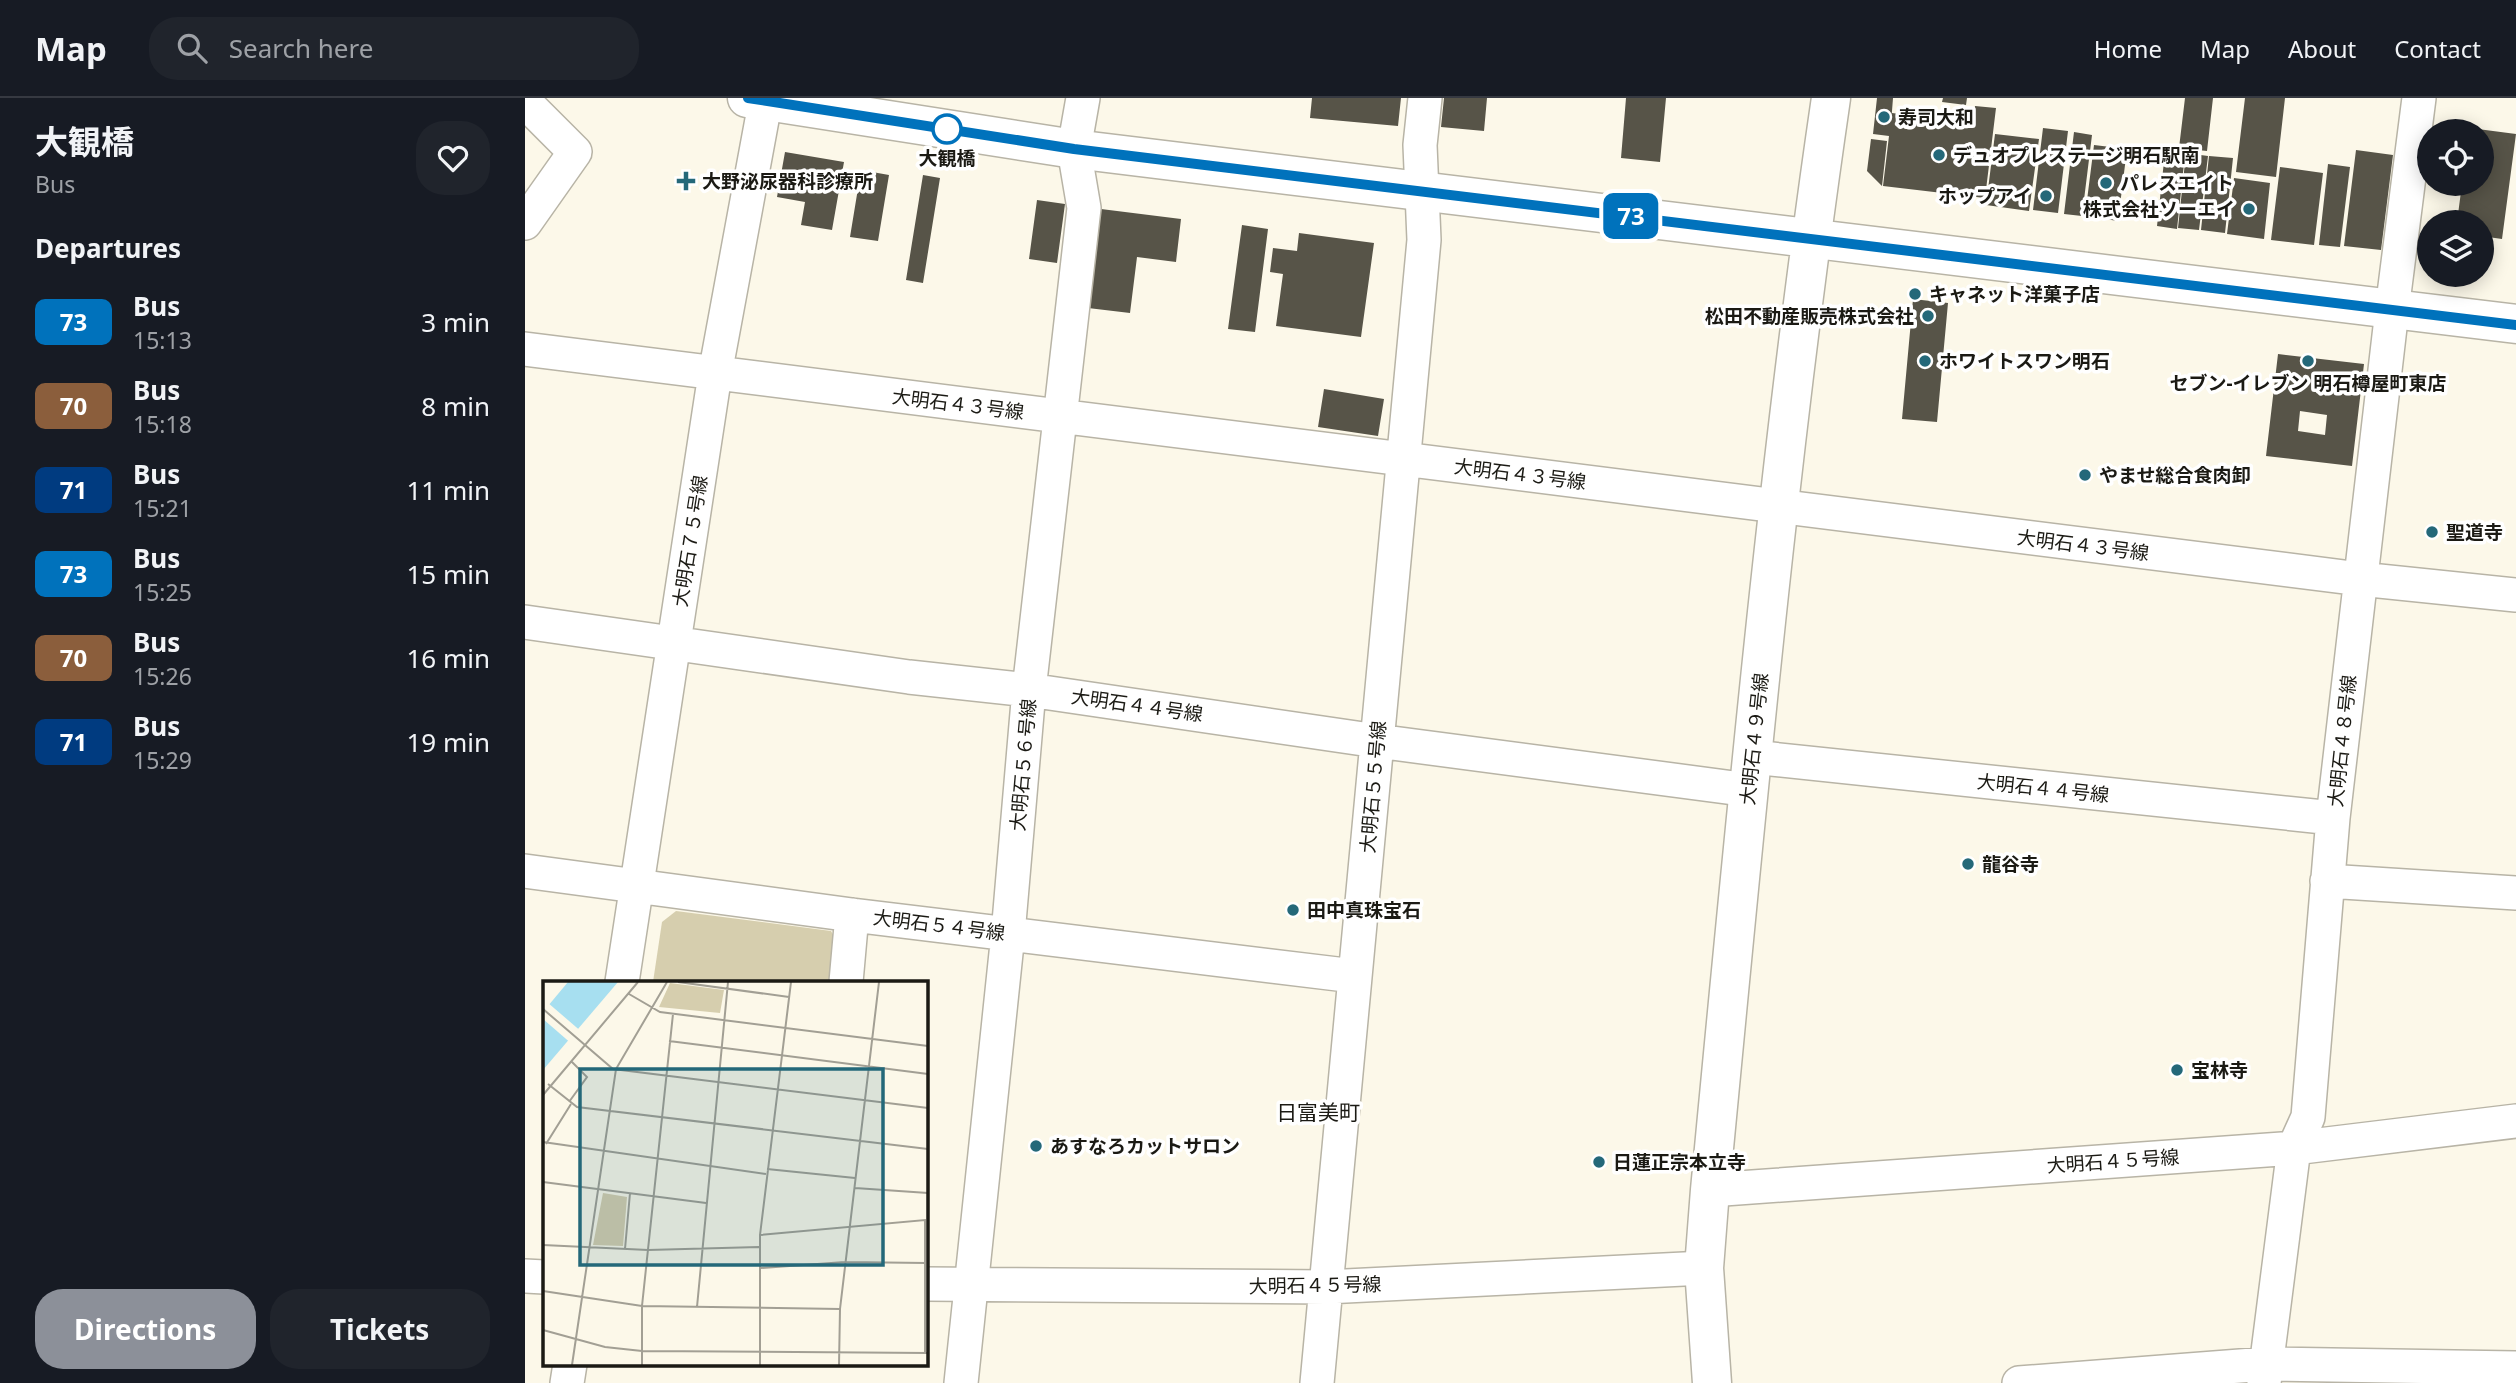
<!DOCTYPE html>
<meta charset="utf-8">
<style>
body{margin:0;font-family:"Noto Sans","Noto Sans JP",sans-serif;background:#20242c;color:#f1f3f6;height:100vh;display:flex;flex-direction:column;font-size:26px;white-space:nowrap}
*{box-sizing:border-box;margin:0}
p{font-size:23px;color:#9ea1a6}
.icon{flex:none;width:38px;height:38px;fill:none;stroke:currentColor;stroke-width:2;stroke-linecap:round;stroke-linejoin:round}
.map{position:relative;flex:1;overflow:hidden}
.side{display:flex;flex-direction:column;background:#171b24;width:525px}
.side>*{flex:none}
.badge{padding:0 14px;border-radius:10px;font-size:24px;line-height:46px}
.tools{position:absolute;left:1892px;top:21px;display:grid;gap:14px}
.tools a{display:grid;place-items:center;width:77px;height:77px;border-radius:50%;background:#171b24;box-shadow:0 4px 18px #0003;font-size:35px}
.map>.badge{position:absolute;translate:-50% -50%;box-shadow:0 0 0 4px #fff}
h2{padding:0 35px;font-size:26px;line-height:63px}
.round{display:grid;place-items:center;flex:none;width:74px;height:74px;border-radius:28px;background:#20242c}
.summary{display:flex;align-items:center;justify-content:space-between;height:119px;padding:0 35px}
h1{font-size:33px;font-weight:700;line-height:52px}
.primary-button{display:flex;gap:14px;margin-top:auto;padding:14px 35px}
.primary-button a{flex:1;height:80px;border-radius:28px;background:#8c9099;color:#fff;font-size:28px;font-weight:700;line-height:80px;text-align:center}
.primary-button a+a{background:#20242c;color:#f1f3f6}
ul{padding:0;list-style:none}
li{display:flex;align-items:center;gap:21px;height:84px;padding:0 35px}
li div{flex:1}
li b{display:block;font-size:26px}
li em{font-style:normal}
li .badge{min-width:77px;font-weight:700;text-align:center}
header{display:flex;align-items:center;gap:42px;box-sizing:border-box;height:98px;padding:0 35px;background:#171b24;border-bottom:2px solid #363941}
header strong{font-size:33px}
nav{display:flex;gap:38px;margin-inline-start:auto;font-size:24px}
.search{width:490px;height:63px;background:#20242c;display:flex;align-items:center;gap:18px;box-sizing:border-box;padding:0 24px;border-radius:28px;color:#9ea1a6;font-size:26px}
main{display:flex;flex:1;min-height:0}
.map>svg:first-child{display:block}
.green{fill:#d6ceae}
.building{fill:#575448;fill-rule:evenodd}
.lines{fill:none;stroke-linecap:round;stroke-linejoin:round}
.street-casing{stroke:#b8b4a6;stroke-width:36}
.secondary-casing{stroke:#b8b4a6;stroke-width:41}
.street{stroke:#fff;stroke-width:33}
.secondary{stroke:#fff;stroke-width:38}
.line-casing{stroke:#fff;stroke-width:16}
.line{stroke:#0072bc;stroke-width:10}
.poi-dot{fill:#246879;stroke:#fff;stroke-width:2.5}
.stop-dot{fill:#fff;stroke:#0072bc;stroke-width:3.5}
.labels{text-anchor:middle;stroke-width:7;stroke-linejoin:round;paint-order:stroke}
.poi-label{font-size:19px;font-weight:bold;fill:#1b1a14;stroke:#fff;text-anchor:start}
.stop-label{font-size:19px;font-weight:bold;fill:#1b1a14;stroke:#fff}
.street-label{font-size:19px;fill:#1b1a14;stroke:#fff}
.neighbourhood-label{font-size:21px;fill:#1b1a14;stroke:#fff}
.inset-road{fill:none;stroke:#a29f94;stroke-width:2}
.view{fill:#246879;fill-opacity:0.15;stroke:#246879;stroke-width:3.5}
.inset-edge{fill:none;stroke:#1b1a14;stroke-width:3.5}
</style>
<header>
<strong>Map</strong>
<div class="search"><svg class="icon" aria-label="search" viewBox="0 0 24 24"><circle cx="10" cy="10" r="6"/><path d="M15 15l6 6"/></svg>Search here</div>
<nav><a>Home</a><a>Map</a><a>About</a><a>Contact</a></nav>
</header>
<main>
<section class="side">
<div class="summary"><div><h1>大観橋</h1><p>Bus</p></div><a class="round"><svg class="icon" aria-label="heart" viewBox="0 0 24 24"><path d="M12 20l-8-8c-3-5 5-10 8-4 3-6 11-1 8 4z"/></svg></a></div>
<h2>Departures</h2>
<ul>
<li><span class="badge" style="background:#0072bc;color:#fff">73</span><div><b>Bus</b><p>15:13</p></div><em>3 min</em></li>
<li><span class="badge" style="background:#8b5e3c;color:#fff">70</span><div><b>Bus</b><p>15:18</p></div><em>8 min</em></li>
<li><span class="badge" style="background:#003b80;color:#fff">71</span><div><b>Bus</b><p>15:21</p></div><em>11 min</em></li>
<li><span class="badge" style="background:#0072bc;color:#fff">73</span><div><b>Bus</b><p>15:25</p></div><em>15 min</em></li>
<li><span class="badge" style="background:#8b5e3c;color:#fff">70</span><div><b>Bus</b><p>15:26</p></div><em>16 min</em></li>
<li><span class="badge" style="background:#003b80;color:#fff">71</span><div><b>Bus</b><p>15:29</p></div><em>19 min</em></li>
</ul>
<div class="primary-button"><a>Directions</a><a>Tickets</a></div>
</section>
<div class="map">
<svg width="1991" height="1285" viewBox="0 0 1991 1285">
<rect width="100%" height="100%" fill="#fcf8e9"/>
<!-- green -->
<path class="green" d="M151,813L306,833L312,844L308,884H128L137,824Z"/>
<!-- building -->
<path class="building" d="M787,0H876L873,28L785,20Z
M919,0H962L959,33L916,29Z
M1101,0H1141L1135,64L1096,60Z
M1352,0H1368L1366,26L1367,15L1448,25L1450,8L1471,10L1460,100L1358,88L1364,38L1348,36Z
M1418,0H1442L1441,7L1417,4Z
M1660,0H1688L1682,53L1654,50Z
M1720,0H1760L1751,79L1711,74Z
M1518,30L1543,33L1533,115L1508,112Z
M1945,30L1991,36L1977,141L1956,138V124H1932L1937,86H1956V33H1945Z
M1549,34L1567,37L1557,118L1539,116Z
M1470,36L1514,41L1504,113L1461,107Z
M1346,41L1362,43L1357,88L1342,73Z
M1569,47L1602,51L1593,123L1560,118Z
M1831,52L1868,57L1856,152L1819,148Z
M260,54L319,64L307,132L276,127L280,104L252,99Z
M1640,54L1660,56L1652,131L1632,128Z
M1661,55L1683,58L1674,132L1653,130Z
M1684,58L1708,60L1700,135L1676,132Z
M1803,66L1825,69L1815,149L1794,147Z
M1755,69L1798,75L1789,147L1746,142Z
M336,72L364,77L353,143L325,139Z
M398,77L415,80L398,185L381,182Z
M1709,80L1745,85L1739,141L1702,136Z
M512,102L540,106L532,165L504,161Z
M576,111L656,121L651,164L612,159L605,215L563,210Z
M717,127L743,131L730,234L703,231Z
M774,135L849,145L836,239L751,228L758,176L745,174L748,150L772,153Z
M1388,201L1423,205L1412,324L1377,321Z
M1753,256L1839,266L1827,368L1741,358ZM1775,313L1802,317L1800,337L1773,333Z
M799,291L859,301L853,338L793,329Z"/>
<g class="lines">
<defs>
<path id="street" d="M0,4L50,54L0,125
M0,251L1835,481L1991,497
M0,524L384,579L504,592L852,643L1224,692
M1227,659L1808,720
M0,773L327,817L829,878
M1802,783L1991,795
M97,884L190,276L241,0
M321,884L327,817
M1185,1092L1769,1050L1991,1023
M0,1178L19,1179
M401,1186L801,1189L1179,1170
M42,1285L45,1266
M436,1285L483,836L504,592L559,110L549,51L558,0
M792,1285L899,142L895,47L900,0
M1494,1285L1741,1266L1991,1270
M1739,1285L1769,1050L1783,1019L1808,720L1867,212L1894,0"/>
<path id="secondary" d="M222,0L549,51L1991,226
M1187,1285L1179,1170L1185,1092C1220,727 1253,362 1306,0"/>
</defs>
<!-- street casing -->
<use href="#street" class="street-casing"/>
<!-- secondary casing -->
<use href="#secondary" class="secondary-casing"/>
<!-- street -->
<use href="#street" class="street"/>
<!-- secondary -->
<use href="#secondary" class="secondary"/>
</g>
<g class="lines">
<defs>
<path id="line" d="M223,0L549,51L1991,227"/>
</defs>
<!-- line casing -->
<use href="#line" class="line-casing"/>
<!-- line -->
<use href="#line" class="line"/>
</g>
<!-- markers -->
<g class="poi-dot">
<circle cx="1359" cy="19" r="7"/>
<circle cx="1414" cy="57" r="7"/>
<path d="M157.5 72.5h7v7h7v7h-7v7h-7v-7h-7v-7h7z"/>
<circle cx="1581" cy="85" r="7"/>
<circle cx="1521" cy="98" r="7"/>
<circle cx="1724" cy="111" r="7"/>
<circle cx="1390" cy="196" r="7"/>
<circle cx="1403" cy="218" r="7"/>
<circle cx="1400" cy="263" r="7"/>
<circle cx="1783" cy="263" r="7"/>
<circle cx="1560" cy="377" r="7"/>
<circle cx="1907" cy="434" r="7"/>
<circle cx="1443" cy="766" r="7"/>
<circle cx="768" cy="812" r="7"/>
<circle cx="1652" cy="972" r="7"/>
<circle cx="511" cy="1048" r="7"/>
<circle cx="1074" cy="1064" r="7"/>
</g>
<circle class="stop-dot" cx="422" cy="31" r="14"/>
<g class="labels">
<!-- poi labels -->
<g class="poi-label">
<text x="1373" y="26">寿司大和</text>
<text x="1428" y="64">デュオプレステージ明石駅南</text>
<text x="177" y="90">大野泌尿器科診療所</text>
<text x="1595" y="92">パレスエイト</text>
<text x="1507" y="105" text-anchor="end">ホップアイ</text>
<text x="1710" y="118" text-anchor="end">株式会社ソーエイ</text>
<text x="1404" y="203">キャネット洋菓子店</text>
<text x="1389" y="225" text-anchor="end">松田不動産販売株式会社</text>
<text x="1414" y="270">ホワイトスワン明石</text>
<text x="1783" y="292" text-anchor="middle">セブン-イレブン 明石樽屋町東店</text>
<text x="1574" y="384">やませ総合食肉卸</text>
<text x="1921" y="441">聖道寺</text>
<text x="1457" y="773">龍谷寺</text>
<text x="782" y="819">田中真珠宝石</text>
<text x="1666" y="979">宝林寺</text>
<text x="525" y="1055">あすなろカットサロン</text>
<text x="1088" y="1071">日蓮正宗本立寺</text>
</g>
<!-- stop labels -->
<g class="stop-label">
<text x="422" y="67">大観橋</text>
</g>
<!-- street labels -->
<g class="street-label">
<text transform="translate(433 306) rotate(7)" y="7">大明石４３号線</text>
<text transform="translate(995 376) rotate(7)" y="7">大明石４３号線</text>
<text transform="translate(165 443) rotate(-81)" y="7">大明石７５号線</text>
<text transform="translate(1558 447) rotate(7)" y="7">大明石４３号線</text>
<text transform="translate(612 607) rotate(8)" y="7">大明石４４号線</text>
<text transform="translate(1229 641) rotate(-84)" y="7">大明石４９号線</text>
<text transform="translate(1817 643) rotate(-84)" y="7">大明石４８号線</text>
<text transform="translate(498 667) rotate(-85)" y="7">大明石５６号線</text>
<text transform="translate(848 689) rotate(-85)" y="7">大明石５５号線</text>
<text transform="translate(1518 690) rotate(6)" y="7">大明石４４号線</text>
<text transform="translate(414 827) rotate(7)" y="7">大明石５４号線</text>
<text transform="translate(1588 1063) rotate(-4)" y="7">大明石４５号線</text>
<text transform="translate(790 1187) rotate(-1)" y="7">大明石４５号線</text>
</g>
<!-- neighbourhood labels -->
<g class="neighbourhood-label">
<text x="793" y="1022">日富美町</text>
</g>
</g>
<!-- overview -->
<g transform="translate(18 883)">
<rect width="385" height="385" fill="#fcf8e9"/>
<path d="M127,2L181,9L177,32L116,26ZM60,212L84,216L80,265L50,264Z" fill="#d6ceae"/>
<path d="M25,1H75L0,89V31Z" fill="#a7dff0"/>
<path d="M4,21L40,52L30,64L0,38Z" fill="#fcf8e9"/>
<path class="inset-road" d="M135,1L246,16M86,13L117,31L385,65M0,28L70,88L385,127M126,60L385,93M5,103L34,126L385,168M0,114L95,1M26,121L44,96L28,80M0,161L223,193M3,163L28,123M224,188L312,197M0,201L163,222M312,207L385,212M385,212V238M217,254L382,239V372M0,264L105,269L216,266M82,268L87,212M218,287L302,281L383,282M0,310L99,325L297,328M154,326L185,1M0,349L62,366L99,370L385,372M29,384L73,88L124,1M99,384V325L130,33M217,384V254L248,1M296,384L297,328L336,1"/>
<path class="view" d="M37,88H340V284H37Z"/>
<rect width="385" height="385" class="inset-edge"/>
</g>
</svg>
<div class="tools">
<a><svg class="icon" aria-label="locate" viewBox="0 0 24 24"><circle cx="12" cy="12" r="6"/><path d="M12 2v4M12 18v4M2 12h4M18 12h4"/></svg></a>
<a><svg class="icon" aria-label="layers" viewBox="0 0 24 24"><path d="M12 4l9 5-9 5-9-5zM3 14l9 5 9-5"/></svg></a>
</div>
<b class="badge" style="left:1106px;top:118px;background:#0072bc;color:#fff">73</b>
</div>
</main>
